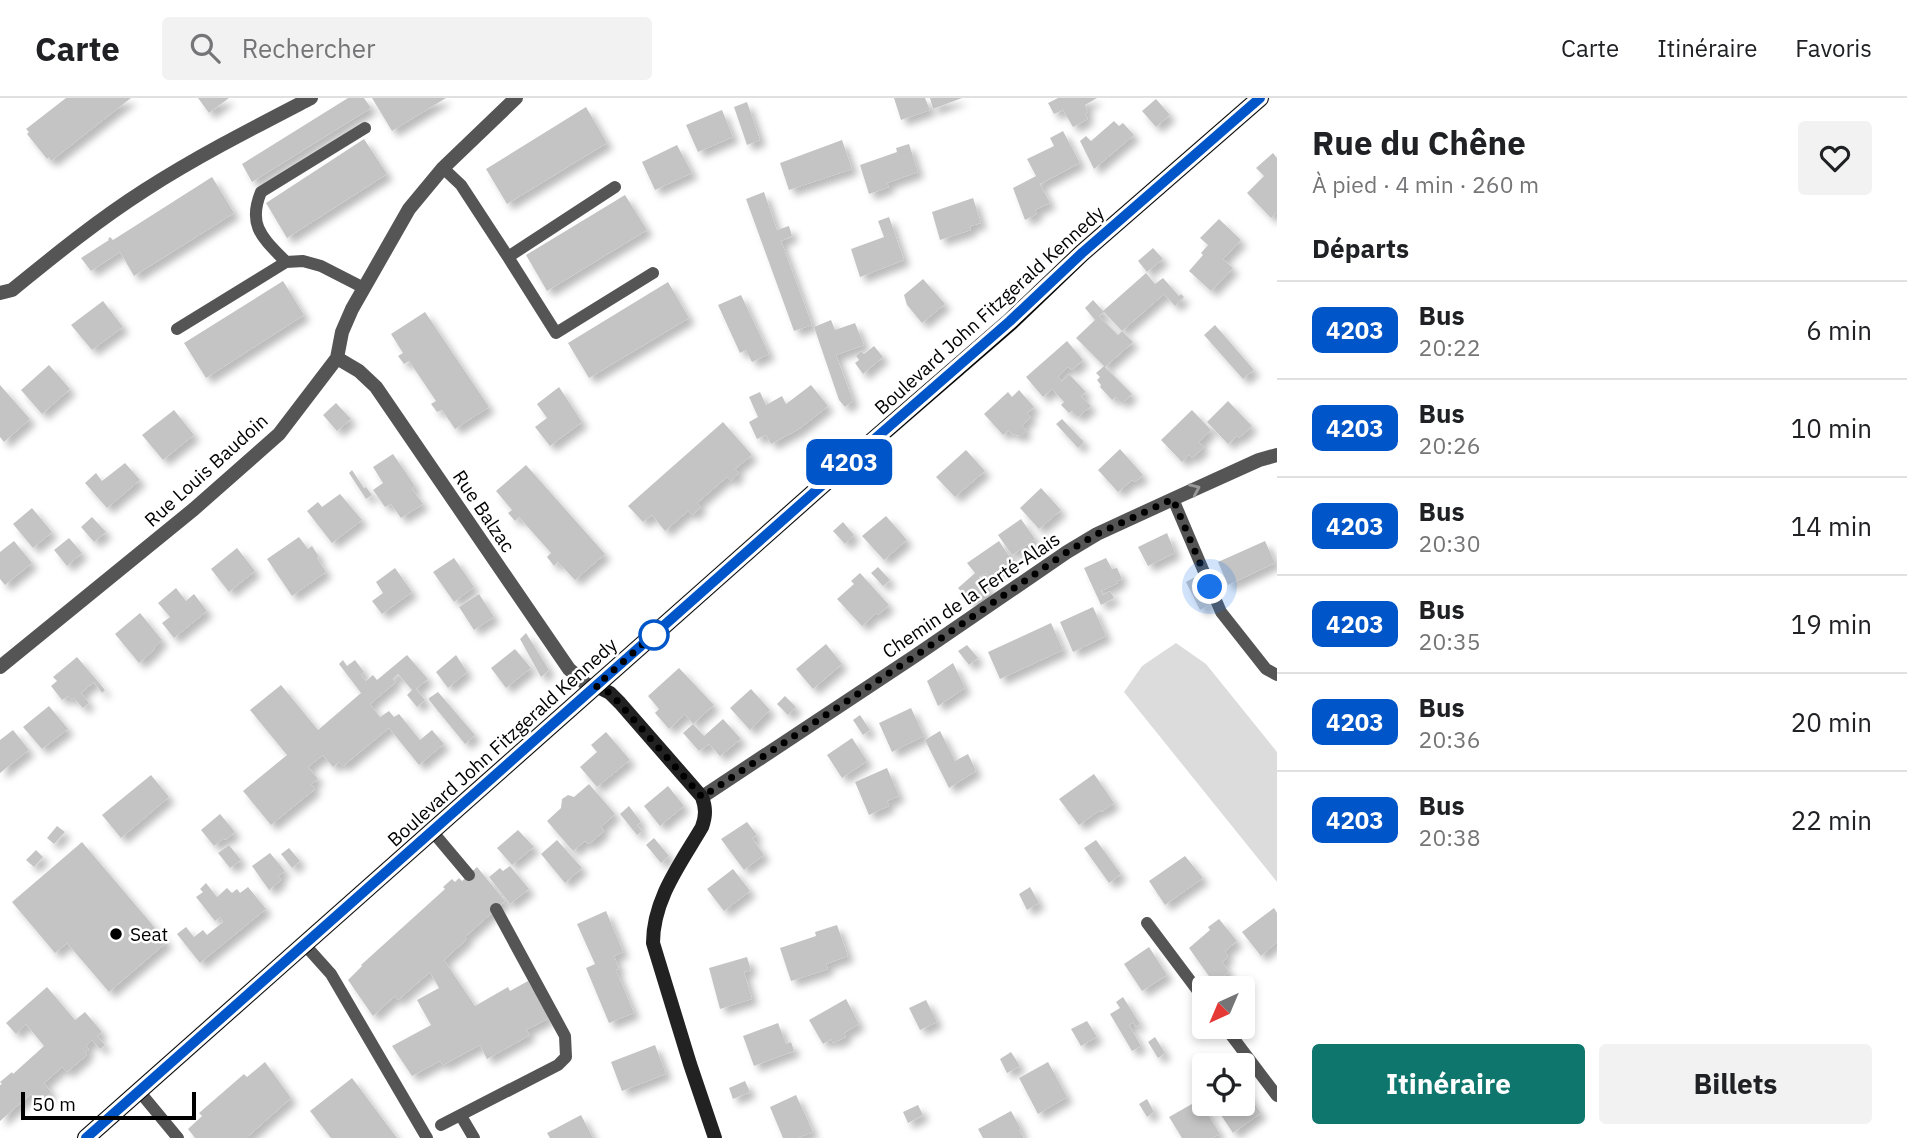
<!DOCTYPE html>
<html lang="fr">
<meta charset="utf-8">
<style>
body{margin:0;font-family:"IBM Plex Sans",sans-serif;background:#f2f2f2;color:#202124;height:100vh;display:flex;flex-direction:column;font-size:26px;white-space:nowrap}
*{box-sizing:border-box;margin:0}
p{font-size:23px;color:#757577}
.icon{flex:none;width:38px;height:38px;fill:none;stroke:currentColor;stroke-width:2;stroke-linecap:round;stroke-linejoin:round}
.map{position:relative;flex:1;overflow:hidden}
.side{display:flex;flex-direction:column;background:#fff;width:630px}
.side>*{flex:none}
.badge{padding:0 14px;border-radius:10px;font-size:24px;line-height:46px}
.needle{width:46px;rotate:224deg}
.fabs{position:absolute;left:1192px;top:878px;display:grid;gap:14px}
.fabs a{display:grid;place-items:center;width:63px;height:63px;border-radius:7px;background:#fff;box-shadow:0 4px 10px #0003;font-size:35px}
.scale{position:absolute;left:21px;bottom:18px;width:175px;box-sizing:border-box;padding-left:7px;border:4px solid #000;border-top:0;font-size:19px;line-height:24px;white-space:nowrap;color:#000;-webkit-text-stroke:5px #fff;paint-order:stroke}
.you{position:absolute;width:35px;height:35px;margin:-18px;border:5px solid #fff;border-radius:50%;background:#1a73e8;box-shadow:0 0 0 10px #1a73e833}
.map>.badge{position:absolute;translate:-50% -50%;box-shadow:0 0 0 4px #fff}
h2{padding:0 35px;font-size:26px;line-height:63px}
.round{display:grid;place-items:center;flex:none;width:74px;height:74px;border-radius:7px;background:#f2f2f2}
.headline{display:flex;align-items:center;justify-content:space-between;height:119px;padding:0 35px}
h1{font-size:33px;font-weight:700;line-height:52px}
.button{display:flex;gap:14px;margin-top:auto;padding:14px 35px}
.button a{flex:1;height:80px;border-radius:7px;background:#0f766e;color:#fff;font-size:28px;font-weight:700;line-height:80px;text-align:center}
.button a+a{background:#f2f2f2;color:#202124}
ul{padding:0;list-style:none}
li{display:flex;align-items:center;gap:21px;height:98px;padding:0 35px;border-top:2px solid #e0e0e0}
li div{flex:1}
li b{display:block;font-size:26px}
li em{font-style:normal}
li .badge{min-width:77px;font-weight:700;text-align:center}
header{display:flex;align-items:center;gap:42px;box-sizing:border-box;height:98px;padding:0 35px;background:#fff;border-bottom:2px solid #e0e0e0}
header strong{font-size:33px}
nav{display:flex;gap:38px;margin-inline-start:auto;font-size:24px}
.search{width:490px;height:63px;background:#f2f2f2;display:flex;align-items:center;gap:18px;box-sizing:border-box;padding:0 24px;border-radius:7px;color:#757577;font-size:26px}
main{display:flex;flex:1;min-height:0}
.map>svg:first-child{display:block}
.green{fill:#dcdcdc}
.building{fill:#c4c4c4;filter:url(#shadow)}
.lines{fill:none;stroke-linecap:round;stroke-linejoin:round}
.primary-casing{stroke:#dbdbdb;stroke-width:19}
.lane{stroke:#555;stroke-width:12}
.street{stroke:#555;stroke-width:14}
.secondary{stroke:#222;stroke-width:14}
.primary{stroke:#000;stroke-width:18}
.oneway{stroke:#999}
.line-casing{stroke:#fff;stroke-width:16}
.line{stroke:#0055c8;stroke-width:10}
.walk{stroke:#000;stroke-width:7;stroke-dasharray:0 12.6}
.stop-dot{fill:#fff;stroke:#0055c8;stroke-width:3.5}
.poi-dot{fill:#000;stroke:#fff;stroke-width:2.5}
.labels{text-anchor:middle;stroke-width:5;stroke-linejoin:round;paint-order:stroke}
.street-label{font-size:19px;fill:#000;stroke:#fff}
.poi-label{font-size:19px;fill:#000;stroke:#fff;text-anchor:start}
</style>
<header>
<strong>Carte</strong>
<div class="search"><svg class="icon" aria-label="search" viewBox="0 0 24 24"><circle cx="10" cy="10" r="6"/><path d="M15 15l6 6"/></svg>Rechercher</div>
<nav><a>Carte</a><a>Itinéraire</a><a>Favoris</a></nav>
</header>
<main>
<div class="map">
<svg width="1277" height="1040" viewBox="0 0 1277 1040">
<defs>
<filter id="shadow"><feDropShadow dx="6" dy="6" stdDeviation="3.5" flood-color="#0004"/></filter>
</defs>
<rect width="100%" height="100%" fill="#fff"/>
<!-- green -->
<path class="green" d="M1176,545L1206,566L1277,654V784L1124,594L1142,568Z"/>
<!-- building -->
<path class="building" d="M66,0H131L51,63L49,59L47,61L27,36L29,34L26,31Z
M198,0H229L209,15Z
M348,0H364L371,10L252,84L242,66Z
M372,0H446L392,33Z
M894,0H925L930,12L901,22Z
M930,0H962L933,11Z
M1058,0H1097L1085,7L1088,14L1085,16L1088,21L1073,29L1063,12L1054,16L1048,5Z
M1156,1L1170,17L1156,29L1142,13Z
M747,4L760,42L747,47L734,9Z
M586,9L607,45L507,106L486,71Z
M722,12L733,39L698,54L686,27Z
M1114,23L1119,28L1123,25L1134,37L1094,71L1080,43L1086,38L1091,43Z
M1063,33L1080,65L1040,86L1050,105L1035,112L1037,116L1025,122L1013,90L1036,78L1027,61L1054,48L1050,40Z
M364,41L387,76L287,140L266,105Z
M842,42L852,71L789,92L780,65Z
M909,46L918,74L887,85L889,89L869,96L860,67L897,54L896,50Z
M677,47L692,75L655,92L642,64Z
M1273,55L1277,60V114L1271,120L1247,95L1264,78L1256,70Z
M212,79L234,115L134,178L120,154L91,173L81,160L109,142L108,141L110,139L113,142Z
M764,94L777,132L789,128L792,138L781,143L812,227L794,233L746,101Z
M625,97L647,132L547,193L526,157Z
M973,100L981,125L970,128L971,132L940,142L932,114Z
M889,119L904,162L860,179L851,151L884,139L878,123Z
M1219,121L1241,142L1223,161L1233,170L1211,193L1189,173L1203,157L1201,155L1208,147L1200,140Z
M1153,150L1163,161L1147,174L1138,163Z
M1146,175L1155,186L1163,180L1179,198L1181,196L1184,199L1175,208L1164,196L1122,233L1133,244L1105,269L1076,240L1095,222L1085,210L1093,202L1104,214L1099,218L1118,237L1122,233L1103,213Z
M923,181L945,206L922,225L907,207L904,197Z
M283,183L304,217L206,280L184,245Z
M668,184L689,220L589,280L568,245Z
M741,197L769,256L752,264L746,252L740,255L718,207Z
M103,203L123,229L92,252L71,227Z
M425,214L489,309L455,331L442,312L437,314L431,306L436,303L409,263L404,266L398,258L403,255L391,236Z
M831,222L835,232L855,225L864,247L836,257L853,303L845,309L839,302L814,229Z
M1215,227L1254,272L1243,281L1204,237Z
M1067,243L1083,262L1072,272L1068,269L1058,279L1062,283L1069,276L1086,294L1081,298L1091,308L1078,319L1072,313L1069,315L1061,307L1064,304L1052,291L1043,299L1026,279Z
M874,248L883,259L863,276L855,265L859,262L856,258L861,253L864,256Z
M49,267L70,291L42,316L21,292Z
M1104,268L1132,296L1122,305L1116,299L1112,302L1100,289L1101,287L1097,282L1100,279L1096,275Z
M0,287L30,321L4,344L0,339Z
M811,287L828,308L799,331L771,346L766,337L757,341L749,324L758,319L749,299L760,294L766,307L782,298L786,306Z
M559,289L582,324L550,348L535,329L547,320L537,306Z
M1019,292L1034,309L1027,315L1031,319L1022,327L1026,333L1021,338L1012,336L1009,332L1003,337L984,316L1008,294L1012,299Z
M1228,303L1252,328L1239,340L1237,338L1228,346L1207,324Z
M336,305L351,321L337,333L323,317Z
M174,312L194,337L163,362L142,337Z
M1192,312L1211,332L1199,344L1204,349L1192,360L1189,357L1182,364L1161,342Z
M1062,321L1084,344L1078,350L1056,326Z
M723,324L752,357L735,371L739,375L731,383L727,379L697,405L701,409L692,417L688,413L665,433L652,417L643,424L628,408Z
M1120,351L1143,377L1135,384L1132,382L1118,394L1098,372Z
M966,352L985,373L955,399L936,379Z
M393,356L415,388L412,391L423,406L401,420L391,406L385,409L373,392L383,385L373,369Z
M125,365L140,382L107,410L85,385L96,375L102,383Z
M526,367L605,456L575,482L558,464L554,468L547,459L551,455L519,419L515,423L508,415L512,412L496,393Z
M352,372L364,390L366,389L372,397L366,401L349,375Z
M1041,390L1061,412L1039,431L1020,410Z
M340,396L362,422L332,445L307,413L318,404L322,409Z
M32,410L52,434L33,450L13,426Z
M886,418L907,442L884,462L862,438Z
M92,419L106,434L94,444L81,429Z
M1021,421L1035,441L1012,457L998,437Z
M843,424L854,437L845,446L833,433Z
M1167,435L1175,455L1148,468L1138,449Z
M299,439L308,451L312,448L319,459L317,460L326,474L292,498L267,461Z
M69,440L82,455L67,468L54,452Z
M14,443L32,465L5,487L0,481V454Z
M999,443L1013,464L989,480L986,475L979,479L991,493L972,505L958,490L975,475L967,465Z
M1265,443L1275,465L1228,487L1218,464Z
M237,450L255,473L229,494L211,471Z
M454,460L474,489L454,504L433,474Z
M1106,460L1112,471L1117,470L1122,481L1117,483L1118,485L1101,493L1103,497L1110,493L1114,500L1101,507L1084,470Z
M878,469L890,482L883,488L871,475Z
M395,470L412,494L382,516L372,503L383,495L376,484Z
M860,475L889,507L878,517L876,515L862,528L837,501L854,486L851,483Z
M1197,478L1210,507L1200,512L1186,484Z
M176,490L186,503L194,496L207,513L174,540L162,525L170,519L158,505Z
M479,496L494,519L474,532L459,509Z
M1093,509L1106,538L1073,554L1060,524Z
M140,515L162,542L154,550L155,551L139,565L115,536Z
M1051,525L1063,552L1000,581L988,554Z
M526,535L549,572L541,579L520,541Z
M826,546L842,566L813,591L796,571Z
M967,547L978,560L969,567L958,553Z
M515,551L531,570L506,590L491,570Z
M407,557L428,581L416,591L425,602L417,609L407,597L412,592L398,576L393,581L396,584L370,606L380,619L389,613L394,619L399,616L420,642L432,632L444,646L419,667L389,630L343,668L339,664L333,669L323,657L308,669L318,681L311,686L315,691L271,727L243,693L287,657L250,612L281,587L318,632L361,595L339,566L343,562L347,568L355,562L364,574L361,577L366,583L373,577L377,582Z
M456,557L467,574L448,590L436,574Z
M77,559L105,592L102,595L94,584L81,595L89,605L83,610L74,600L72,602L68,598L62,602L51,588L57,583L53,579Z
M953,565L965,590L938,608L927,583Z
M679,570L714,607L693,626L704,638L723,621L741,641L720,658L709,646L699,653L683,635L693,626L685,616L669,631L655,615L659,611L648,598Z
M751,591L770,612L750,632L730,610Z
M438,594L475,637L465,646L429,602V600Z
M785,598L796,609L788,617L777,606Z
M49,608L68,631L42,651L23,629Z
M911,610L924,638L892,654L879,625Z
M860,617L870,632L863,637L853,622Z
M13,632L29,652L0,675V642Z
M940,633L955,663L968,656L976,673L949,690L925,642Z
M606,634L630,662L597,689L580,669L597,654L591,647Z
M852,640L867,663L842,680L827,657Z
M887,670L899,698L887,703L889,708L869,717L855,684Z
M1094,676L1114,705L1101,714L1100,712L1079,727L1059,701Z
M151,677L169,699L121,740L102,717Z
M589,686L615,716L601,729L604,733L589,746L585,743L573,753L547,723L561,710L562,701L568,697L574,699Z
M668,688L684,708L660,728L644,708Z
M629,708L641,724L637,727L642,733L637,737L620,716Z
M220,716L235,734L225,742L224,740L214,748L201,732Z
M747,724L757,737L752,740L764,757L744,772L721,741Z
M57,728L65,734L54,746L47,740Z
M518,732L534,749L512,767L497,750Z
M654,740L669,758L661,765L646,747Z
M557,742L582,770L565,785L541,756Z
M1096,742L1121,776L1109,785L1084,750Z
M82,744L167,844L109,894L67,845L55,855L12,804Z
M229,747L241,762L230,770L218,755Z
M289,750L300,763L292,770L281,756Z
M36,752L43,759L34,769L26,762Z
M270,755L285,773L278,778L281,782L269,792L252,768Z
M1185,758L1203,780L1165,807L1149,783Z
M510,768L529,791L510,806L489,779L500,770L503,773Z
M477,769L505,803L465,839L467,841L444,862L475,908L508,889L510,893L528,883L549,920L526,932L530,937L487,961L480,947L443,967L440,963L412,978L392,948L431,927L417,902L439,890L430,874L398,902L395,898L373,918L348,882L362,868L361,867L445,791L443,789L452,781L455,784L459,780L462,783Z
M733,771L750,793L724,813L707,791Z
M206,785L217,799L227,790L232,795L237,791L240,795L248,789L266,811L200,865L177,836L186,829L194,839L203,832L207,837L223,824L220,819L215,823L196,799L203,794L200,791Z
M1030,789L1039,805L1027,812L1019,796Z
M1274,810L1277,815V844L1261,858L1242,834Z
M606,813L623,854L614,858L619,871L616,872L634,915L609,925L586,870L595,866L577,826Z
M1219,821L1237,843L1225,853L1228,859L1222,864L1229,874L1223,878L1225,881L1216,888L1189,850L1210,832L1208,829Z
M837,827L848,858L826,866L828,871L791,883L780,850L816,838L815,834Z
M1149,849L1167,877L1142,893L1124,866Z
M747,859L751,872L744,874L752,901L720,911L709,870Z
M47,889L75,922L85,914L102,934L97,938L105,947L100,951L92,942L86,948L89,952L85,954L87,957L67,974L62,969L44,985L51,994L39,1005L31,996L0,1023V987L2,986L0,984L12,974L13,976L44,948L26,926L16,936L6,925Z
M1123,899L1140,926L1136,929L1133,924L1129,927L1141,948L1132,953L1110,916L1120,910L1116,904Z
M846,901L859,926L844,935L846,939L833,945L831,941L823,946L809,922Z
M926,902L937,924L920,932L909,910Z
M1087,923L1097,939L1081,948L1071,931Z
M778,925L786,946L791,944L794,953L754,968L743,938Z
M1155,939L1165,955L1158,960L1148,944Z
M655,947L666,976L622,993L611,964Z
M1011,954L1020,968L1007,975L1000,961Z
M265,964L291,1000L246,1040H195L188,1031L202,1018L199,1015L244,976L247,979Z
M1048,964L1067,999L1038,1016L1019,980Z
M352,980L397,1040H331L310,1013Z
M745,983L750,994L733,1001L729,990Z
M1242,988L1261,1015L1233,1035L1221,1017L1227,1014L1222,1006H1242Z
M796,997L813,1034L798,1040H783L770,1009Z
M1147,1001L1154,1014L1147,1019L1139,1006Z
M1199,1002L1220,1036L1212,1040H1182L1169,1019Z
M918,1007L923,1017L908,1025L903,1014Z
M1011,1013L1021,1031L1019,1032L1024,1040H983L978,1031Z
M581,1017L593,1040H550L547,1035Z"/>
<g class="lines">
<defs>
<path id="primary" d="M86,1040L846,366L1010,224L1082,155L1260,0"/>
</defs>
<!-- primary casing -->
<use href="#primary" class="primary-casing"/>
<!-- lane -->
<path class="lane" d="M443,70L461,87L508,159L556,235L653,175
M508,159L615,89
M286,164C263,140 247,128 261,94L365,30
M177,231L286,164L303,163L321,168L364,190
M1173,401L1221,514L1266,571L1277,577
M432,733L469,777
M1147,825L1204,901
M305,847L331,876L427,1040
M1225,929L1277,998
M139,993L178,1040
M461,1018L474,1040
M441,1027L558,967L566,959L565,938L496,811"/>
<!-- street -->
<path class="street" d="M0,195L12,192C55,157 98,122 145,92C198,58 255,29 311,0
M337,260L359,273L376,289L569,571L587,587L596,588
M0,569L194,411L279,336L337,260L342,234L352,211L409,111L443,70L516,0
M702,699L915,558L1067,454L1097,436L1173,401L1259,362L1277,357"/>
<!-- secondary -->
<path class="secondary" d="M596,588L610,595L620,605L702,699C706,710 706,718 702,729C681,765 653,801 653,845L690,966L715,1040"/>
<!-- primary -->
<use href="#primary" class="primary"/>
</g>
<!-- one-way arrows -->
<defs><path id="oneway-chevron" d="M-2-3.5L2.5 0L-2 3.5" fill="none" stroke-width="1.6" stroke-linecap="round" stroke-linejoin="round" transform="scale(1.75)"/></defs>
<use class="oneway" href="#oneway-chevron" transform="translate(1195 391) rotate(-24)"/>
<g class="lines">
<defs>
<path id="line" d="M86,1040L846,366L1010,223L1082,155L1260,0"/>
</defs>
<!-- line casing -->
<use href="#line" class="line-casing"/>
<!-- line -->
<use href="#line" class="line"/>
<!-- walk -->
<path class="walk" d="M654,537L662,529L596,588L610,595L620,606L702,699L915,558L1067,454L1097,436L1173,401L1210,489"/>
</g>
<!-- markers -->
<circle class="stop-dot" cx="654" cy="537" r="14"/>
<circle class="poi-dot" cx="116" cy="836" r="7"/>
<g class="labels">
<!-- street labels -->
<g class="street-label">
<text transform="translate(989 212) rotate(-42)" y="7">Boulevard John Fitzgerald Kennedy</text>
<text transform="translate(206 372) rotate(-42)" y="7">Rue Louis Baudoin</text>
<text transform="translate(484 413) rotate(56)" y="7">Rue Balzac</text>
<text transform="translate(971 497) rotate(-34)" y="7">Chemin de la Ferté-Alais</text>
<text transform="translate(502 644) rotate(-42)" y="7">Boulevard John Fitzgerald Kennedy</text>
</g>
<!-- poi labels -->
<g class="poi-label">
<text x="130" y="843">Seat</text>
</g>
</g>
</svg>
<div class="fabs">
<a><svg class="needle" viewBox="-14 -14 28 28"><path d="M0-13l5 13h-10z" fill="#e53935"/><path d="M0 13l5-13h-10z" fill="#757577"/></svg></a>
<a><svg class="icon" aria-label="locate" viewBox="0 0 24 24"><circle cx="12" cy="12" r="6"/><path d="M12 2v4M12 18v4M2 12h4M18 12h4"/></svg></a>
</div>
<div class="scale">50 m</div>
<div class="you" style="left:1210px;top:489px"></div>
<b class="badge" style="left:849px;top:364px;background:#0055c8;color:#fff">4203</b>
</div>
<section class="side">
<div class="headline"><div><h1>Rue du Chêne</h1><p>À pied · 4 min · 260 m</p></div><a class="round"><svg class="icon" aria-label="heart" viewBox="0 0 24 24"><path d="M12 20l-8-8c-3-5 5-10 8-4 3-6 11-1 8 4z"/></svg></a></div>
<h2>Départs</h2>
<ul>
<li><span class="badge" style="background:#0055c8;color:#fff">4203</span><div><b>Bus</b><p>20:22</p></div><em>6 min</em></li>
<li><span class="badge" style="background:#0055c8;color:#fff">4203</span><div><b>Bus</b><p>20:26</p></div><em>10 min</em></li>
<li><span class="badge" style="background:#0055c8;color:#fff">4203</span><div><b>Bus</b><p>20:30</p></div><em>14 min</em></li>
<li><span class="badge" style="background:#0055c8;color:#fff">4203</span><div><b>Bus</b><p>20:35</p></div><em>19 min</em></li>
<li><span class="badge" style="background:#0055c8;color:#fff">4203</span><div><b>Bus</b><p>20:36</p></div><em>20 min</em></li>
<li><span class="badge" style="background:#0055c8;color:#fff">4203</span><div><b>Bus</b><p>20:38</p></div><em>22 min</em></li>
</ul>
<div class="button"><a>Itinéraire</a><a>Billets</a></div>
</section>
</main>
